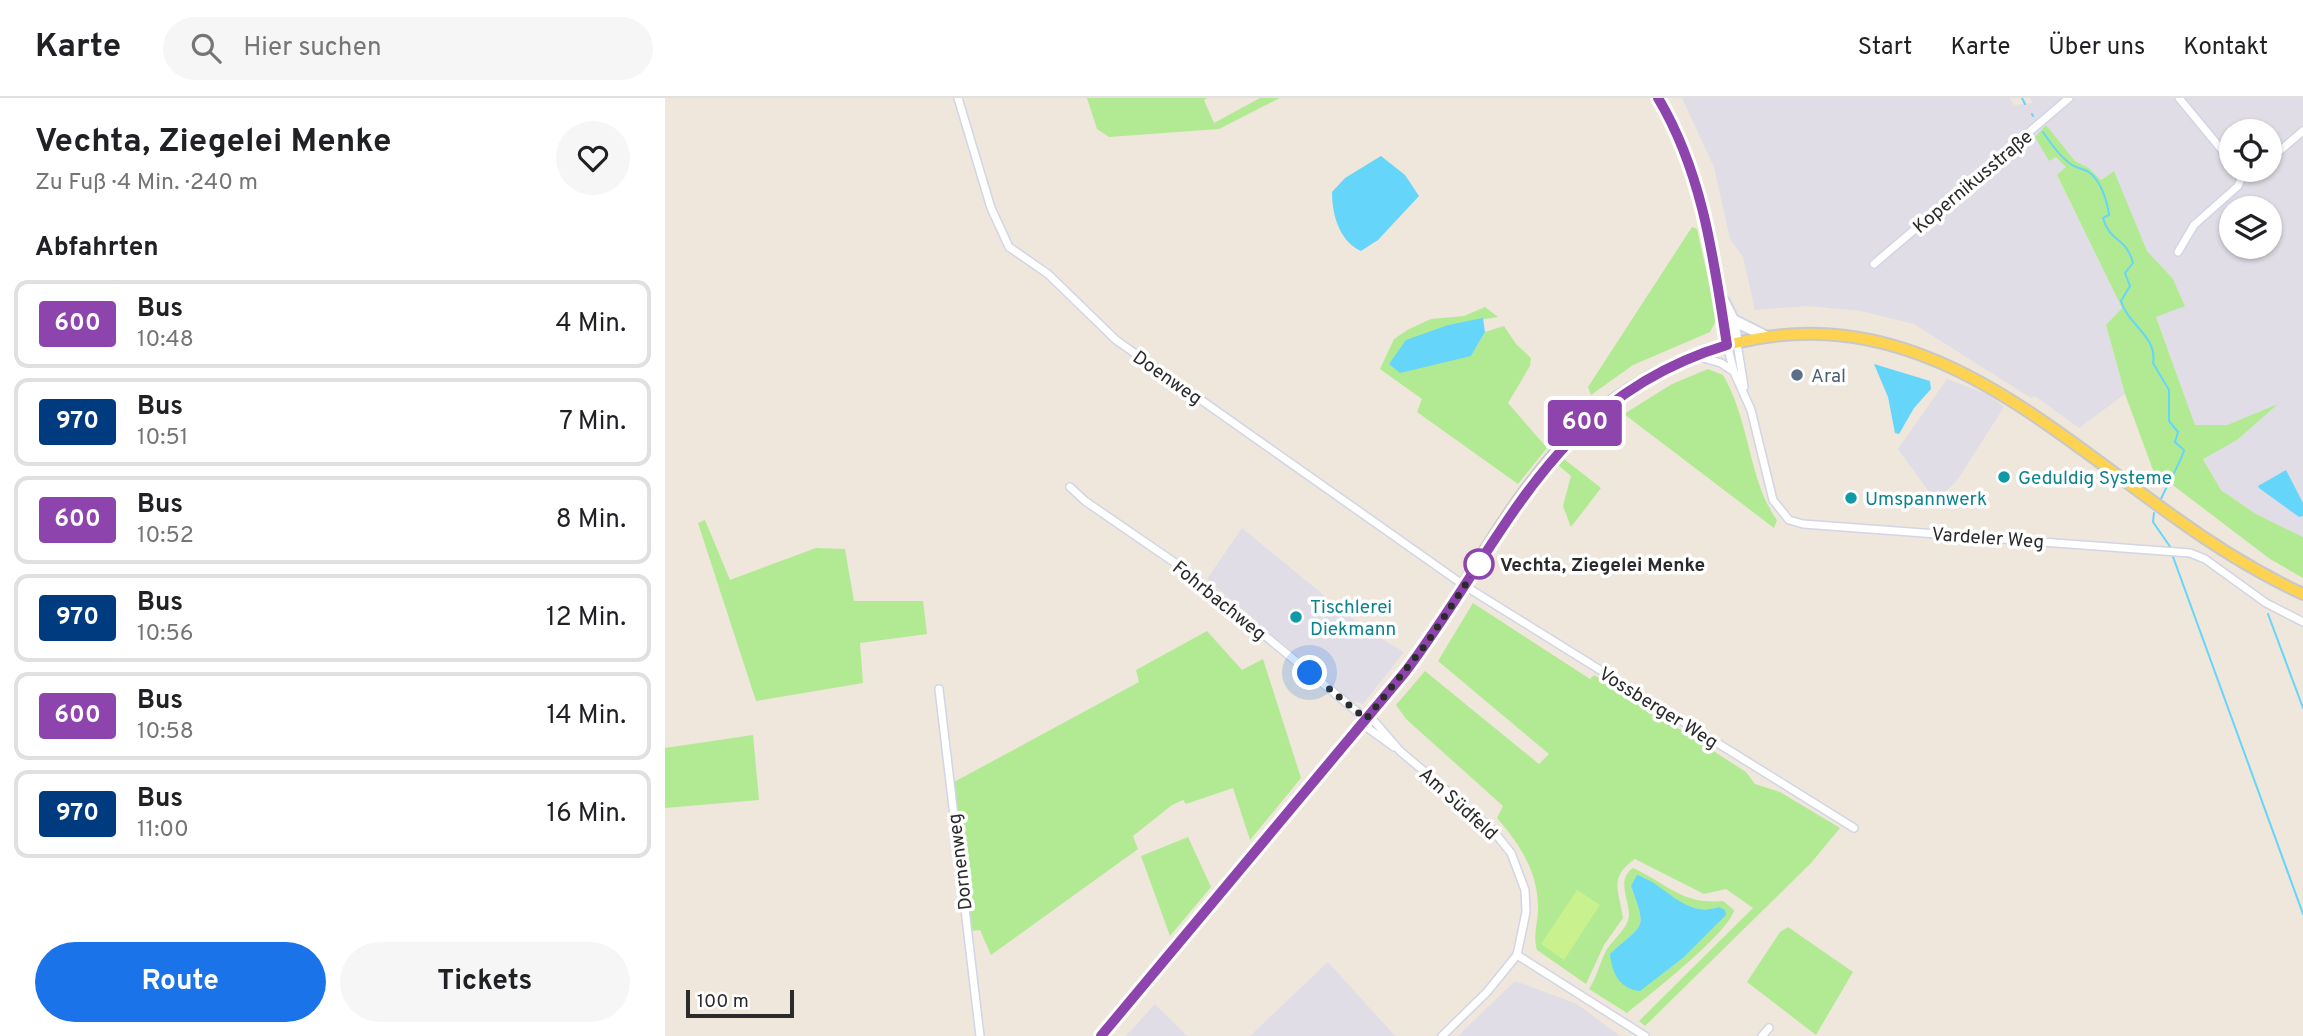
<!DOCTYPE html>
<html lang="de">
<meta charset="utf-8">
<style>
body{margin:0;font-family:Overpass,sans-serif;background:#f6f6f6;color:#202124;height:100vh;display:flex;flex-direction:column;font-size:26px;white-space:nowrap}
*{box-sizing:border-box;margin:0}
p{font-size:23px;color:#757577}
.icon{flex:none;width:38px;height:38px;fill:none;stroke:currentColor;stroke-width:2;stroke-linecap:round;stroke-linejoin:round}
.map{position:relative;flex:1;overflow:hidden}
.details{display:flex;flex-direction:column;background:#fff;width:665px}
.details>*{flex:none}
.badge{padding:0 14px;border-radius:5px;font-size:24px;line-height:46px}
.buttons{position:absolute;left:1554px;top:21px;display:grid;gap:14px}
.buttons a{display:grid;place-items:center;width:63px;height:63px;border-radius:50%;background:#fff;box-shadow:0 2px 5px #0004;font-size:35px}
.scale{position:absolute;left:21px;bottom:18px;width:108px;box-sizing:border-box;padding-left:7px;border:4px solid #2b2b2b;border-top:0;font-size:19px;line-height:24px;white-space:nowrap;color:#2b2b2b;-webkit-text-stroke:5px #fff;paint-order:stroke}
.you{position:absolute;width:35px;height:35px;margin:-18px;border:5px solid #fff;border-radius:50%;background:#1a73e8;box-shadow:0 0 0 10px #1a73e833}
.map>.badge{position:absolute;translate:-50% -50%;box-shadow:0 0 0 4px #fff}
h2{padding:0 35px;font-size:26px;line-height:63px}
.round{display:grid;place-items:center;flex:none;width:74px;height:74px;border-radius:37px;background:#f6f6f6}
.headline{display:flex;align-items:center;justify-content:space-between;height:119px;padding:0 35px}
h1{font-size:33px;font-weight:700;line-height:52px}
.cta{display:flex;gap:14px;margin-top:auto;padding:14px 35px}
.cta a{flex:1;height:80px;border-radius:42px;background:#1a73e8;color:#fff;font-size:28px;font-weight:700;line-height:80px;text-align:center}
.cta a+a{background:#f6f6f6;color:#202124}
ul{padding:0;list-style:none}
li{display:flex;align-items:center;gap:21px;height:88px;margin:0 14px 10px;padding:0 21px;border:4px solid #e0e0e0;border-radius:14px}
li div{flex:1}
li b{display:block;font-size:26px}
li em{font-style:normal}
li .badge{min-width:77px;font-weight:700;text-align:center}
header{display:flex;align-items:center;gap:42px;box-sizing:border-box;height:98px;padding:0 35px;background:#fff;border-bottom:2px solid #e0e0e0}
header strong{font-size:33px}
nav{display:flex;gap:38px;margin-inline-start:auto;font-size:24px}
.search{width:490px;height:63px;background:#f6f6f6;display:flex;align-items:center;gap:18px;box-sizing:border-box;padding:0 24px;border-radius:38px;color:#757577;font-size:26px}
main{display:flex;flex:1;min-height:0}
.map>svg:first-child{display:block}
.industrial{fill:#e0dde6;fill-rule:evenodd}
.green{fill:#b2ea94;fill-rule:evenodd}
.pitch{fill:#c9f28e}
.water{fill:#66d5fa}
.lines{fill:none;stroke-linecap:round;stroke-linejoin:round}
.stream{stroke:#66d5fa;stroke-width:2}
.minor-casing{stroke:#d1d5e6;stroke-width:10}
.secondary-casing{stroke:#d1d5e6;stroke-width:14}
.primary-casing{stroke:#c8c8c8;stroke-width:14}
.minor{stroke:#fff;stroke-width:7}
.secondary{stroke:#fff;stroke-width:10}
.primary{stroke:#fed352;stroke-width:10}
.line-casing{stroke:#fff;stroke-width:16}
.line{stroke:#8e44ad;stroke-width:10}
.walk{stroke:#2b2b2b;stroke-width:7;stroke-dasharray:0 12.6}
.service-dot{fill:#5c6f8a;stroke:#fff;stroke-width:2.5}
.culture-dot{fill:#0f9aa8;stroke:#fff;stroke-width:2.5}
.stop-dot{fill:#fff;stroke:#8e44ad;stroke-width:3.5}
.labels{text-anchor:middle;stroke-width:7;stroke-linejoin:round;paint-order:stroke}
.street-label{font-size:19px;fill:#2b2b2b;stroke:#fff}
.service-label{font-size:19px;fill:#4e5e75;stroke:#fff;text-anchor:start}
.culture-label{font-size:19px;fill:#0d838f;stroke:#fff;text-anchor:start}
.stop-label{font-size:19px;font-weight:bold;fill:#2b2b2b;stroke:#fff;text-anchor:start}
</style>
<header>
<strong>Karte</strong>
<div class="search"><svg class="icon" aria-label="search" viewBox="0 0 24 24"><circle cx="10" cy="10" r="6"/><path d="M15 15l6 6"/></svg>Hier suchen</div>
<nav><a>Start</a><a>Karte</a><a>Über uns</a><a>Kontakt</a></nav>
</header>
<main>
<section class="details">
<div class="headline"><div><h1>Vechta, Ziegelei Menke</h1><p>Zu Fuß · 4 Min. · 240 m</p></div><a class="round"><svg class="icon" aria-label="heart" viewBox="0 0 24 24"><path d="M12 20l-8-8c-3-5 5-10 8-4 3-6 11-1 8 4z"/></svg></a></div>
<h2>Abfahrten</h2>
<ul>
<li><span class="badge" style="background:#8e44ad;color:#fff">600</span><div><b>Bus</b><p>10:48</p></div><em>4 Min.</em></li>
<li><span class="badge" style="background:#003b80;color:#fff">970</span><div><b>Bus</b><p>10:51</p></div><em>7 Min.</em></li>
<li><span class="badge" style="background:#8e44ad;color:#fff">600</span><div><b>Bus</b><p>10:52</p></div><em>8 Min.</em></li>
<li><span class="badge" style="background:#003b80;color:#fff">970</span><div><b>Bus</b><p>10:56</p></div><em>12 Min.</em></li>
<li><span class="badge" style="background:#8e44ad;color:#fff">600</span><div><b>Bus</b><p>10:58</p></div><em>14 Min.</em></li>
<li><span class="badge" style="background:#003b80;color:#fff">970</span><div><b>Bus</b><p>11:00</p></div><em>16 Min.</em></li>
</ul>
<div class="cta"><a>Route</a><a>Tickets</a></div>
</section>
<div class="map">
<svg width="1638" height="938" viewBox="0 0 1638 938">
<rect width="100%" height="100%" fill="#efe6dc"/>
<!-- industrial -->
<path class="industrial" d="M1017,0H1344L1349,7L1368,5L1365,0H1638V439L1591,416L1556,392L1538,360L1572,342L1611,307L1562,327L1530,328L1491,218L1520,207L1508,181L1482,153L1449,74L1436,82L1424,70L1410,63L1381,28L1384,63L1390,58L1402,69L1392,78L1457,210L1441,227L1460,296L1414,330L1370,298L1366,300L1249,226L1196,213L1143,208L1090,212L1078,159L1065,141L1049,69ZM1566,33H1605V72H1566ZM1566,110H1605V149H1566Z
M1282,281L1324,297L1339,309L1291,384L1270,402L1233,351Z
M577,430L700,531L739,554L698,606L682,601L542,481Z
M663,864L730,938H585Z
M850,883L912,906L955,938H793Z
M490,906L522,938H461Z"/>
<!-- green -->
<path class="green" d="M422,0H542L539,2L549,25L595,0H615L554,31L444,39L432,31Z
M1381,27L1410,63L1424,70L1436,82L1449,73L1482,153L1508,181L1520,208L1491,219L1530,327H1562L1613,306L1572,342L1538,361L1556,392L1591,416L1638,439V480L1605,461L1488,372L1460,296L1441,227L1457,210L1392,77L1401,69L1391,59L1384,63L1370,39Z
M1027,129L1032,131L1052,221L1045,234L968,267L926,297L923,289Z
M820,209L833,219L783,227L806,258L820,234L839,228L851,246L866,260L865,268L843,305L882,350L853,386L752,314L757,301L715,271L729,241L744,231L766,221L799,218Z
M1043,271L1058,277C1085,323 1084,384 1112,422L1109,430L959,316L1007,286Z
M899,361L936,390L906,429L898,408L906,378L893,367Z
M40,422L65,482L151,450L180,451L189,503H258L262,536L195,545L198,585L91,603L33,425Z
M808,505L925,581L929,577L1012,626L1011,629L1081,674L1090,686L1115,694L1175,730L1146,765L980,928L974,923L1088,810L1061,791L1039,796L970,761C943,780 954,792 958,820L939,847L921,886L872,852C868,839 872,827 873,814C874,775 856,748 832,720L838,708L741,621L731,607L760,573L874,666L884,656L773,563Z
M542,533L577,572L598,561L636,680L585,742L568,690L521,706L518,702L507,707L468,738L473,751L326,857L315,832L305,833L289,684L474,584L471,572Z
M88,637L94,702L0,710V650Z
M523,739L546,789L505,838L476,758Z
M968,770C1003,786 1017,807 1058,803L1069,812C1065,834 983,898 962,915L924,891C932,879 934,867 940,855C946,842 963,832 964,817C964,800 951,782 968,770ZM979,779C999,795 1026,819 1054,809L1018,860L998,875L945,857C980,824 982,833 966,788Z
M1123,829L1188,874L1151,937L1082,884L1115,834Z"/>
<!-- pitch -->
<path class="pitch" d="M912,792L935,807L899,862L876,846Z"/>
<!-- water -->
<path class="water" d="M716,58L740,77L754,98L713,142L696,153C674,143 667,116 667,94L680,80Z
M818,220L820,234L806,258L735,275L724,266L741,242L783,227Z
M1209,266L1265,283L1266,291L1249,310L1234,336L1230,335L1223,299Z
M1621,372L1638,405V418L1634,419L1594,390L1593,388Z
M972,777C1000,785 1019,821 1054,809L1060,812L1061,817L1018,860L975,893C955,891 947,876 945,856C980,824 982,833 966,788Z"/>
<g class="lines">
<!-- stream -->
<path class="stream" d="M1357,0L1360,6
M1367,16L1368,18
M1378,34C1386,46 1395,59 1407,67C1412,70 1418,71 1422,73C1436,81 1442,103 1444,117L1438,120C1445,145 1461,138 1468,165L1460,175L1465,188L1456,203C1463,227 1493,239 1488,265L1504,292V323L1513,334L1510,344L1519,352C1518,360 1501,389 1496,401
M1489,415L1488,424L1506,450
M1507,456L1638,816
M1603,516L1638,610"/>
<defs>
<path id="minor" d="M293,0L326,110L344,149L383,176L451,242L800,488L1189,730
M1514,0L1566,63
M1605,61L1638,33
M1513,154L1529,127L1573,88L1579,74L1592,72
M1209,166L1404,0
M1072,245L1079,289
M1062,247L1069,274L1086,312L1108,402L1124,422L1138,426L1525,455L1540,461L1601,505L1638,524
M1031,258L1056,265L1068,273
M405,389L420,403L519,471L701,621L710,624L735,653L826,730L846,755L860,792L861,814L852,857L822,894L777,938
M274,591L315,938
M701,621L704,631L729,649
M852,857L980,938
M1097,938L1104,930"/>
<path id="secondary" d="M993,0C1038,74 1049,163 1062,247
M1059,204L1068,222L1072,245
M1068,222L1100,238"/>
<path id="primary" d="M436,938L741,573C799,496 841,402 910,334C954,291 1010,260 1070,245C1249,201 1374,323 1508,418C1548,447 1593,475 1638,496"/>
</defs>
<!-- minor casing -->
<use href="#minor" class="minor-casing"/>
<!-- secondary casing -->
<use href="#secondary" class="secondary-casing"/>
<!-- primary casing -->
<use href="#primary" class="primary-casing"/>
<!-- minor -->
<use href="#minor" class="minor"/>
<!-- secondary -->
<use href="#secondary" class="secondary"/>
<!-- primary -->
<use href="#primary" class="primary"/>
</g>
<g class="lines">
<defs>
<path id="line" d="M436,938L741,573C842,439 886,300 1062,247C1049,163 1038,75 993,0"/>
</defs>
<!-- line casing -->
<use href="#line" class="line-casing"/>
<!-- line -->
<use href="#line" class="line"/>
<!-- walk -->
<path class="walk" d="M645,575L701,621L762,545L814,466"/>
</g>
<!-- markers -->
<circle class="service-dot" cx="1132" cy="277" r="7"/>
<g class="culture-dot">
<circle cx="1339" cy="379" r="7"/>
<circle cx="1186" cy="400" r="7"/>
<circle cx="631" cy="519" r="7"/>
</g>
<circle class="stop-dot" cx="814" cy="466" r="14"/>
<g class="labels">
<!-- street labels -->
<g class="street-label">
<text transform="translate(1307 83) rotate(-40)" y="7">Kopernikusstraße</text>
<text transform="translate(503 279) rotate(35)" y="7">Doenweg</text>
<text transform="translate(1323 439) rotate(4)" y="7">Vardeler Weg</text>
<text transform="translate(555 502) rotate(39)" y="7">Fohrbachweg</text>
<text transform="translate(994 609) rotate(32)" y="7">Vossberger Weg</text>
<text transform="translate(794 705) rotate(42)" y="7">Am Südfeld</text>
<text transform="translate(294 764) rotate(-97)" y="7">Dornenweg</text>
</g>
<!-- service labels -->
<g class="service-label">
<text x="1146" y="284">Aral</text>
</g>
<!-- culture labels -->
<g class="culture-label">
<text x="1353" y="386">Geduldig Systeme</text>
<text x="1200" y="407">Umspannwerk</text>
<text x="645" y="515">Tischlerei<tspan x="645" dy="22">Diekmann</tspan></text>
</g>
<!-- stop labels -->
<g class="stop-label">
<text x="835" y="473">Vechta, Ziegelei Menke</text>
</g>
</g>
</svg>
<div class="buttons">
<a><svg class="icon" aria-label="locate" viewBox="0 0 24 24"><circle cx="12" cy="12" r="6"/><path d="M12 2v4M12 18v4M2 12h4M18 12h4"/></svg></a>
<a><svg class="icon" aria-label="layers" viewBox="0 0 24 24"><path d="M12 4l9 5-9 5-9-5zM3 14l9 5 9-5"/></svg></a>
</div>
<div class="scale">100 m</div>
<div class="you" style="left:645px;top:575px"></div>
<b class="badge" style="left:920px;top:325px;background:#8e44ad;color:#fff">600</b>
</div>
</main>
